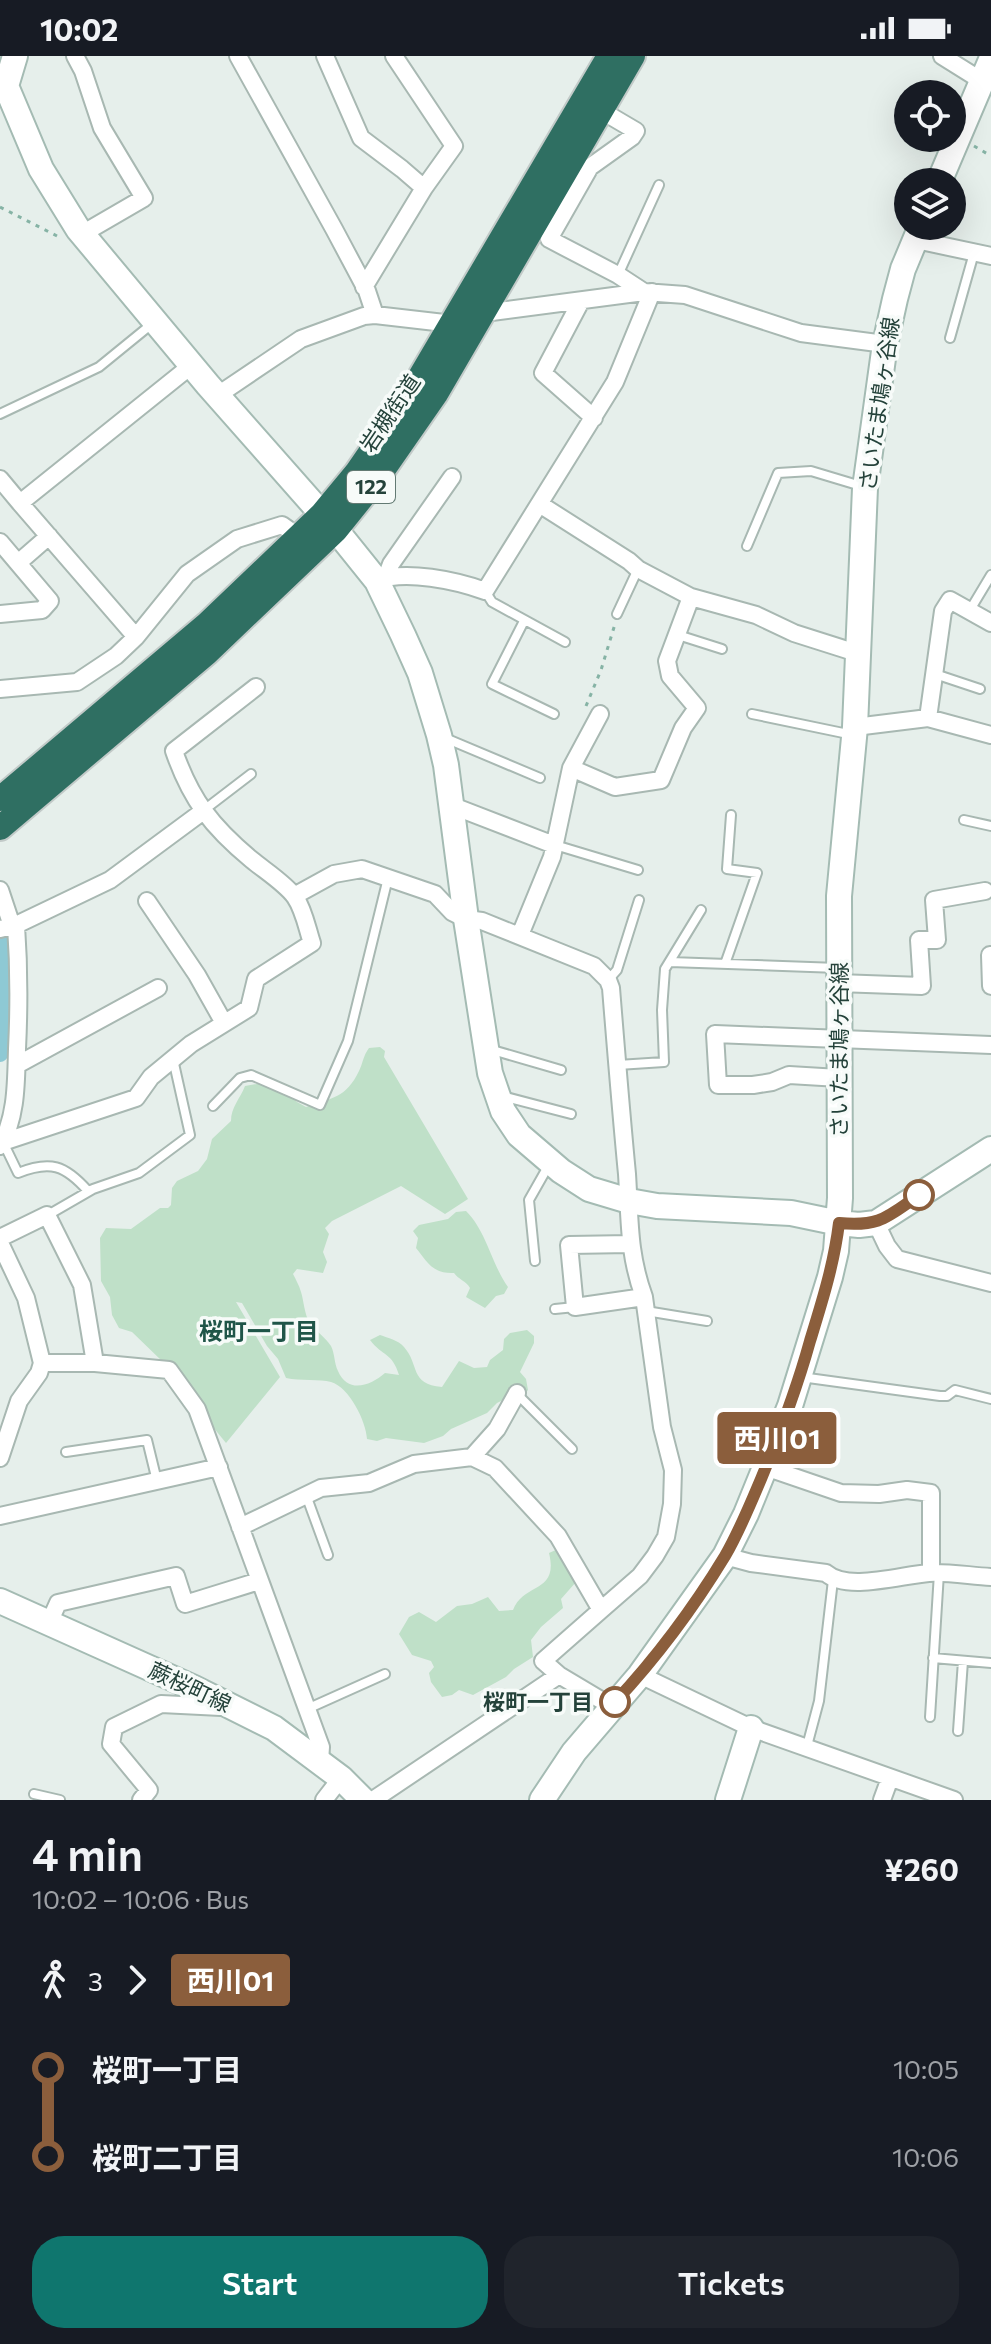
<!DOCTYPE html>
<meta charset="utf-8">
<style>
body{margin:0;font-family:Commissioner,"Noto Sans JP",sans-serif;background:#20242c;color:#f1f3f6;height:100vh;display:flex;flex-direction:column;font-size:30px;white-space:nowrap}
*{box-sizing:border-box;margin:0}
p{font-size:26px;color:#9ea1a6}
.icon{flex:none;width:44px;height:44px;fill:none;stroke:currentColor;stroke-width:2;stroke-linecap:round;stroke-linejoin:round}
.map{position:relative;height:1744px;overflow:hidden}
.panel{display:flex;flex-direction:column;background:#171b24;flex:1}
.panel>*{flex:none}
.badge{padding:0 16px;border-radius:6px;font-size:28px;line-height:52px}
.buttons{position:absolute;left:894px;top:24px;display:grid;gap:16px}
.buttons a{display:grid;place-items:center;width:72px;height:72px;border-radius:50%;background:#171b24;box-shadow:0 8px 32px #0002;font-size:40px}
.map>.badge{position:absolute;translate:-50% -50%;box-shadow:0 0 0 4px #fff}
.legs{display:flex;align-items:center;gap:12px;height:88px;padding:0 32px;font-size:26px}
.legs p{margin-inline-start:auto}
.head{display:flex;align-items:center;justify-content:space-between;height:136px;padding:0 32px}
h1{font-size:44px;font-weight:600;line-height:60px}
.cta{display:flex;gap:16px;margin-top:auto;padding:16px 32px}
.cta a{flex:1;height:92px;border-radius:32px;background:#0f766e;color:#fff;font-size:32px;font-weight:600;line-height:92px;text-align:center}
.cta a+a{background:#20242c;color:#f1f3f6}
ul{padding:0 32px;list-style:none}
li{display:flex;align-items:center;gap:28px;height:88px;font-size:30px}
li i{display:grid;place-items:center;width:12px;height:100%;margin:0 10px;background:currentColor}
li i::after{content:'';width:20px;height:20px;margin:-10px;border:6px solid;border-radius:50%;background:#171b24}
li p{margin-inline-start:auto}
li:first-child i{background:linear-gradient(#0000 50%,currentColor 0)}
li:last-child i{background:linear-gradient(currentColor 50%,#0000 0)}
.status{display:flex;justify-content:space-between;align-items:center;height:56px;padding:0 40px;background:#171b24;direction:ltr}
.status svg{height:22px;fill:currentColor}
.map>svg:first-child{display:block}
.green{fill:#bfe0c8}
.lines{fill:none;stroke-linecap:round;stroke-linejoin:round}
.canal{stroke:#8ec9d4;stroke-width:16}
.lane-casing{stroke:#a8b8b2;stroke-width:12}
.street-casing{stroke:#a8b8b2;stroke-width:20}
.secondary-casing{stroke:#a4bbb3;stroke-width:28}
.highway-casing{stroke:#c2cac8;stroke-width:28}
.path{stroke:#86b3a5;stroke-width:3;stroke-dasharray:4 6;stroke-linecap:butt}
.lane{stroke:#fff;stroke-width:8}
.street{stroke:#fff;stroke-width:16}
.secondary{stroke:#fff;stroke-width:24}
.highway{stroke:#2f6f62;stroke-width:24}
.line-1-casing{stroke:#fff;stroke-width:18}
.line-1{stroke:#8b5e3c;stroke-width:12}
.stop-1-dot{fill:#fff;stroke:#8b5e3c;stroke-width:4}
.labels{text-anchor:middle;stroke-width:7;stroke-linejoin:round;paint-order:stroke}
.shield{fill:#f7fbf9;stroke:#637a73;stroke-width:2}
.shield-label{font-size:20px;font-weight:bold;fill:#24423a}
.street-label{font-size:22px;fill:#24423a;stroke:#f7fbf9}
.stop-label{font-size:22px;font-weight:bold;fill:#24423a;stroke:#f7fbf9;text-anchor:end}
.neighbourhood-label{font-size:24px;font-weight:bold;fill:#1f5548;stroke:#f7fbf9}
</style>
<div class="status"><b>10:02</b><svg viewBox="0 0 49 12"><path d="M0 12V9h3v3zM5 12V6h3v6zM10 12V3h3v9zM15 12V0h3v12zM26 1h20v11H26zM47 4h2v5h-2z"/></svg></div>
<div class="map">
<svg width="991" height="1744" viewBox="0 0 991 1744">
<rect width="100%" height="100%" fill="#e6efeb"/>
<!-- green -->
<path class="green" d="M380,991L385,995L384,1001L468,1143L445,1158L401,1130L332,1165L325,1172L329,1178L323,1196L327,1206L323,1217L297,1213L293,1218C296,1224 299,1229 301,1236C304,1245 304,1258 310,1267C316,1275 325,1281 331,1290C335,1298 334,1307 338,1315C348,1338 370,1330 385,1317L399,1319C392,1296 383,1301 370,1284L380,1279C388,1282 398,1284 404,1291C420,1309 409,1328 442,1331L459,1305L474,1312L487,1311L490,1304L503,1294L504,1283L510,1277L527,1274L534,1280V1287L520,1316L526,1323L528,1334L519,1346L505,1343L497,1347L487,1357L451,1373L443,1380L424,1387L386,1382L377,1385L367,1383C366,1365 349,1331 331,1326C320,1323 300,1325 286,1322L278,1303L267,1290L242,1247L236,1246L280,1321L226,1387L213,1371L173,1305L163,1306L132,1276L119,1272L112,1259L110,1241L101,1225L100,1182L106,1172L131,1173L160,1152H168L171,1149L172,1132L177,1125L198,1115L207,1103L212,1083L231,1065C231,1051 240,1043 245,1030L273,1025L297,1046L306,1051C332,1042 346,1042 359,1015C363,1007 363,1000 369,992Z
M466,1155C487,1176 491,1207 508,1231L504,1238L496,1240L485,1252L466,1241L470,1232C466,1225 458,1223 454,1217C433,1218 428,1207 416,1192L418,1182L413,1175L419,1169L448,1163L456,1156Z
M558,1493L576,1526L561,1543L563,1552L541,1571L531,1584L533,1601L514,1613L506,1621L473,1639L459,1634L452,1639L442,1641L431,1626L429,1617L434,1611L431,1605L412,1599L399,1578L409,1561L419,1556L436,1566L457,1550L472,1548L488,1541L499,1555L513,1554C524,1526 559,1538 549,1497Z"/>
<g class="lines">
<!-- canal -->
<path class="canal" d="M0,875L4,913L0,998"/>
<defs>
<path id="lane" d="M618,219L659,129
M950,282L974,197
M0,358L99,311L153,267
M747,490L778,417L811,415L861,430
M485,535L492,546L565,586
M970,554L991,519
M617,558L638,513
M524,565L492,628L554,658
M678,579L722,593
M935,618L980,633
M752,658L853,679
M445,682L540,722
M204,754L251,718
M964,764L991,770
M555,789L638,814
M670,906L838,912
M725,908L757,817L727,813L731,759
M608,924L617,914L639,844
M489,993L561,1014
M618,1009L664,1006L662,954L665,913L701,854
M502,1040L571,1058
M213,1050L240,1022L251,1019L320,1049L348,985L388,822
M3,1086L18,1117C50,1104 65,1109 88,1135
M48,1159L93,1133L139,1117L190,1079L173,1003
M535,1205L529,1144L550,1107
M555,1253L575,1251
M646,1255L707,1265
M801,1321L940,1340H947L955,1334L991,1343
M517,1338L572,1393
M66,1396L147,1384L157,1425
M306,1439L328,1499
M933,1602L991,1607
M307,1653L385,1618
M930,1661L939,1517
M958,1675L963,1605
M807,1690L819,1645L833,1524
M34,1738L60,1744"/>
<path id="street" d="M75,0L83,15L102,72L144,142L82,178
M238,0L334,173L367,235L375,259
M325,0L361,82L402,113L424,132
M942,0L982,25
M602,55L636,75L632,81L590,111L549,183L618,219L644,236
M916,184L991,200
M364,231L424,132L454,90L394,0
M581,245L543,317L594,362
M484,257L644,236L685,239L801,277L885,288
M218,339L301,283L364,260L375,259L453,268
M0,423L20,447
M541,449L629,505L638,513L691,541
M0,486L50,545L42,554L0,558
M18,507L49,480
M386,521L391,508L452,421
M377,525C404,513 458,525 485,535L615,326L652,236
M136,581L20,447L192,309
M0,633L77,626L116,600L136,581L187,518L237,483L282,469L299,481
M928,662L943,555L950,544L991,567
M855,671L928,662L991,679
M571,712L615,731L661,724L683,672L697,652L670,620L667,605L691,541L756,559L794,577L857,597
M453,750L554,789
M0,834L12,870
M147,845L197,919L224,967
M0,873L16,869L110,824L202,756
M520,879L552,801L571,712L600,658
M990,899L991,930
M838,927L922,930L919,884H937L934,844L985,835
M17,1009L158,932
M839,1022L789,1019L772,1026L753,1029H718L715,978L991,989
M0,1084L3,1086L136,1042L151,1021L191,988L249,952L256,923L312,887C307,872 304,854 295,841C286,828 264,814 252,804C212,771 191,744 174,695L256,631
M0,1090C17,1061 16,1025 17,993C19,952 19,911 16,869
M876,1167L887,1190L897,1203L991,1227
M0,1182L47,1159L82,1229L95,1307L169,1314L197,1353L321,1691L320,1705
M0,1187L26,1242L42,1307
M630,1188L569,1189L575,1251L644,1241
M472,1401L497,1373L517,1337
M0,1402L19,1345L39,1317L42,1307H95
M765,1411L841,1437L879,1438L907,1434L931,1437V1517
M0,1460L219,1411
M240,1471L321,1432L369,1427L414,1408L472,1401L495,1412L558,1480L601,1554L640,1520L655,1500L666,1481L672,1448L673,1414L662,1371L644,1241C628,1197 630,1163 627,1118C621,1056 616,994 611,932L608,924L594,910L482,865L466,863L452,856L435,838L362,813L334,818L294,840
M725,1500L751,1507L826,1517C847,1536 901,1519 929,1517C949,1516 971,1520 991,1521
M601,1554L543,1605L559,1619L611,1650
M49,1567L58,1547L176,1520L185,1548L259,1525
M640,1619L751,1672L954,1744
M141,1744L149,1734L111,1688L114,1671L161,1648L221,1651
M324,1744L341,1722
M373,1744L559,1619
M882,1744L890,1722"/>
<path id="secondary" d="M15,0L6,30L41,113L78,173L208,329L336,474L377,525L403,579L420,617L439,679L446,709L466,863L490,1017L503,1055L519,1079L561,1115L589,1133L629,1145L657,1150L791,1157L839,1167L859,1169L876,1167L991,1093
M939,126L991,4
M0,1545L194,1632L274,1672L341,1722L363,1744
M542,1744L574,1696L640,1619L725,1500L746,1458L790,1350L830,1221L836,1195L840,1142L839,840L855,671L865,432L885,288L895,243L903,213L921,170
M728,1744L751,1672"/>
<path id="highway" d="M0,743L207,568L322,458L356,417L405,346L609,0
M0,772L207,597L336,474L377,423L436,338L633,0"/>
</defs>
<!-- lane casing -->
<use href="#lane" class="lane-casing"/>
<!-- street casing -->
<use href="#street" class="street-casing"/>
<!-- secondary casing -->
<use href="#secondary" class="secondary-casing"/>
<!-- highway casing -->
<use href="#highway" class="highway-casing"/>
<!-- path -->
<path class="path" d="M974,90L991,100
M0,151L57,180
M586,650L601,614L615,568"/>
<!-- lane -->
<use href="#lane" class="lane"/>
<!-- street -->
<use href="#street" class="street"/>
<!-- secondary -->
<use href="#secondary" class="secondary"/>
<!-- highway -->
<use href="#highway" class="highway"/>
</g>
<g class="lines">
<defs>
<path id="line-1" d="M615,1646C656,1602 694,1551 725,1500C739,1476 750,1449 761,1423C780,1377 797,1332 810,1285C822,1246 834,1208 839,1167C880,1171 887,1161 919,1139"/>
</defs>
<!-- line-1 casing -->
<use href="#line-1" class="line-1-casing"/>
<!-- line-1 -->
<use href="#line-1" class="line-1"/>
</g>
<!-- markers -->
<g class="stop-1-dot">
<circle cx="919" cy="1139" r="14"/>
<circle cx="615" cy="1646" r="14"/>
</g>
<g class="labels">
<!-- shield labels -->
<rect class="shield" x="347" y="415" width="48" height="32" rx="6"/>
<g class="shield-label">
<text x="371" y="438">122</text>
</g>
<!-- street labels -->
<g class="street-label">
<text transform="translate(879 348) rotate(-82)" y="8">さいたま鳩ヶ谷線</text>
<text transform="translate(390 357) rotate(-56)" y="8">岩槻街道</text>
<text transform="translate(839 994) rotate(-90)" y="8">さいたま鳩ヶ谷線</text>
<text transform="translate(190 1631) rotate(25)" y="8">蕨桜町線</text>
</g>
<!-- stop labels -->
<g class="stop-label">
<text x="593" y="1654">桜町一丁目</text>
</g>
<!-- neighbourhood labels -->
<g class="neighbourhood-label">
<text x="259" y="1284">桜町一丁目</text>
</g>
</g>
</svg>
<div class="buttons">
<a><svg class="icon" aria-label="locate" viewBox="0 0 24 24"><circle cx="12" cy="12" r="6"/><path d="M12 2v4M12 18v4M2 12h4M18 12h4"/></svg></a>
<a><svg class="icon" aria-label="layers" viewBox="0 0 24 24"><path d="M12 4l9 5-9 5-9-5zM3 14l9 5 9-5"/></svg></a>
</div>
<b class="badge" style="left:777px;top:1382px;background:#8b5e3c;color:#fff">西川01</b>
</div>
<section class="panel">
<div class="head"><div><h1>4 min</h1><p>10:02 – 10:06 · Bus</p></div><b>¥260</b></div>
<div class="legs"><svg class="icon" aria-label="walk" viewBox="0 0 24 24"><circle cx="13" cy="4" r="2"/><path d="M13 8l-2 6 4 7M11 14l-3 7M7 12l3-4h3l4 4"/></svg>3<svg class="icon" aria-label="forward" viewBox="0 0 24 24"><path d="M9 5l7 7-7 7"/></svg><b class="badge" style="background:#8b5e3c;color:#fff">西川01</b></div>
<ul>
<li><i style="color:#8b5e3c"></i><b>桜町一丁目</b><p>10:05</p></li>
<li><i style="color:#8b5e3c"></i><b>桜町二丁目</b><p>10:06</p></li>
</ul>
<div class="cta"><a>Start</a><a>Tickets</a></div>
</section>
